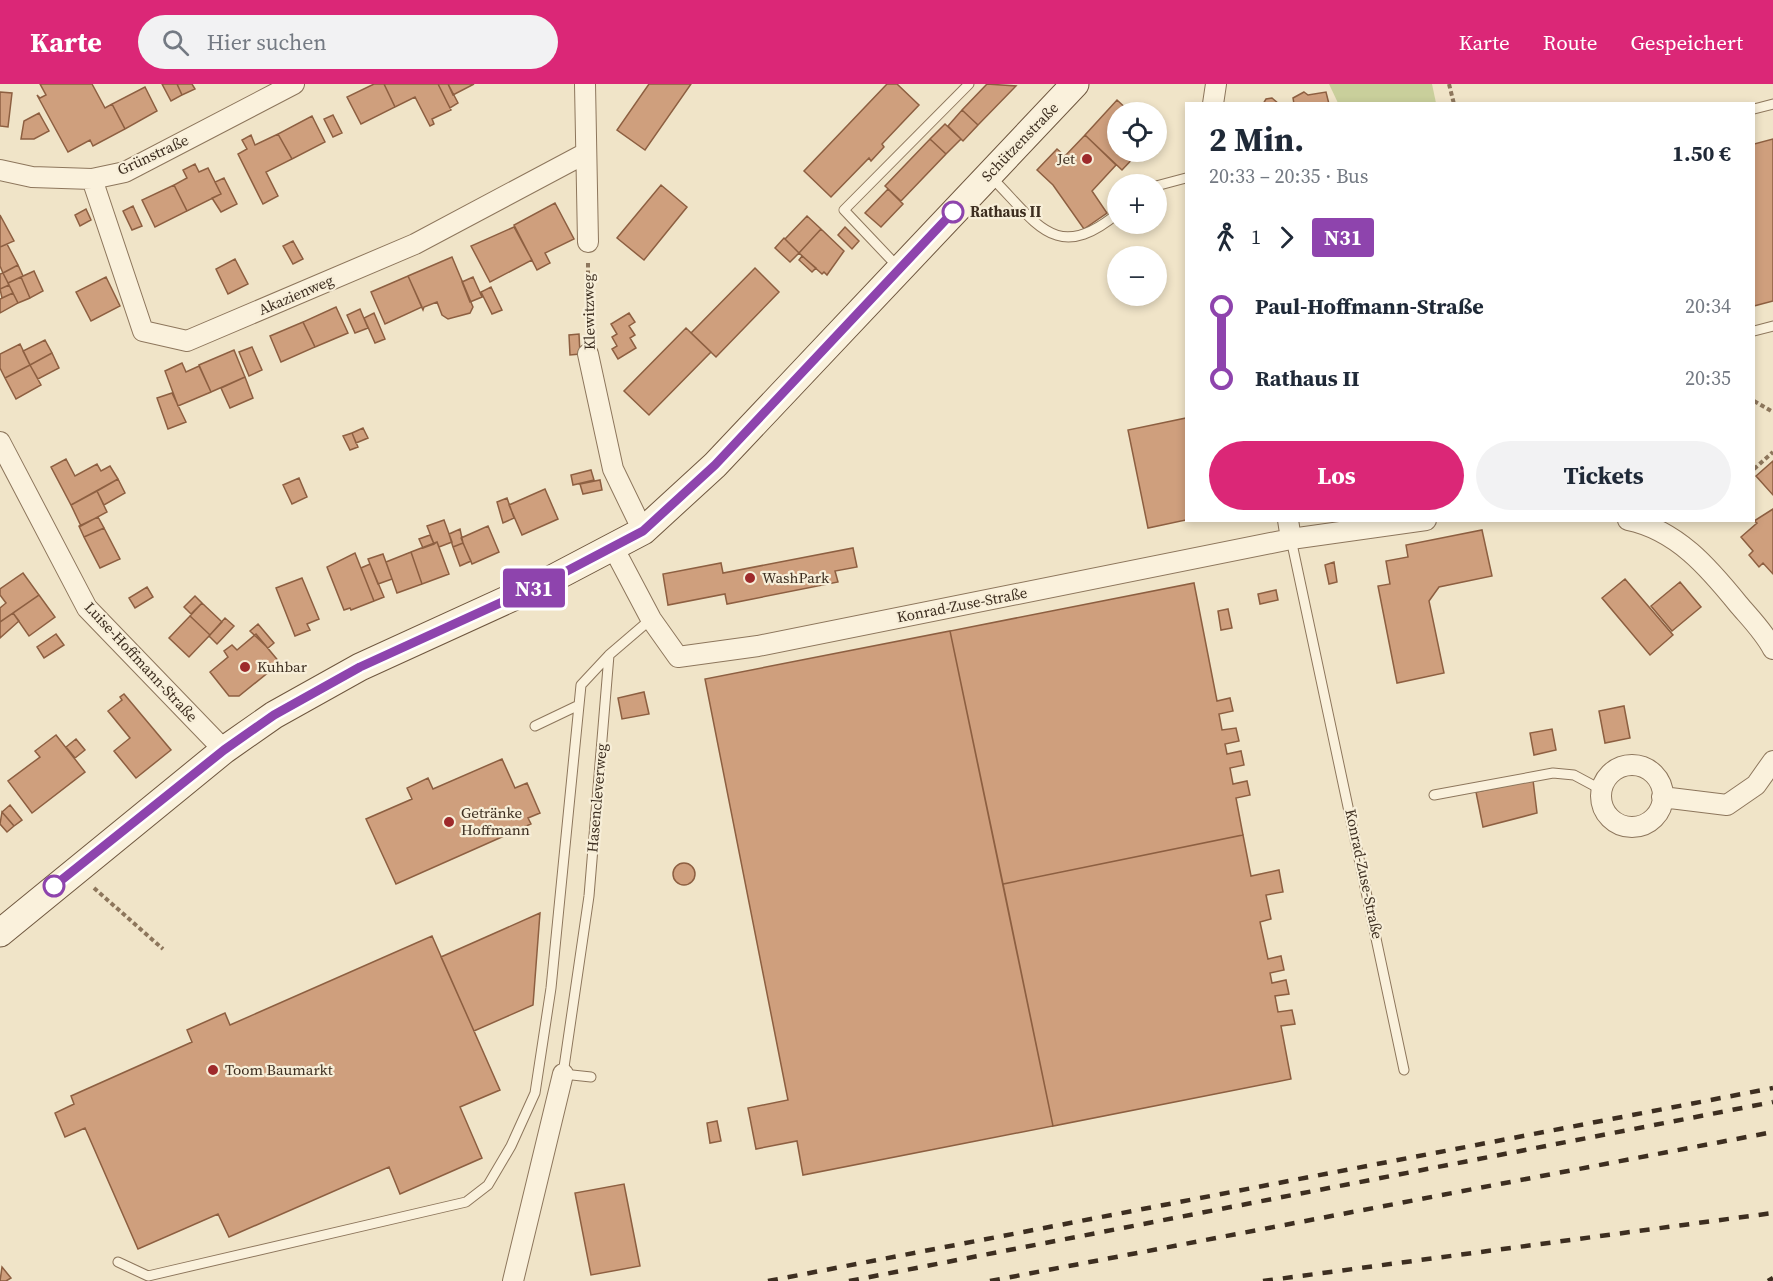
<!DOCTYPE html>
<html lang="de">
<meta charset="utf-8">
<style>
body{margin:0;font-family:"Source Serif 4",serif;background:#f2f2f3;color:#1f2937;height:100vh;display:flex;flex-direction:column;font-size:22px;white-space:nowrap}
*{box-sizing:border-box;margin:0}
p{font-size:20px;color:#747a83}
.icon{flex:none;width:33px;height:33px;fill:none;stroke:currentColor;stroke-width:2;stroke-linecap:round;stroke-linejoin:round}
.map{position:relative;flex:1;overflow:hidden}
.drawer{position:absolute;left:1185px;top:18px;width:570px;height:420px;display:flex;flex-direction:column;background:#fff;border-radius:0px;box-shadow:0 3px 9px #0003}
.drawer>*{flex:none}
.badge{padding:0 12px;border-radius:4px;font-size:21px;line-height:39px}
.buttons{position:absolute;left:1107px;top:18px;display:grid;gap:12px}
.buttons a{display:grid;place-items:center;width:60px;height:60px;border-radius:50%;background:#fff;box-shadow:0 3px 9px #0003;font-size:30px}
.map>.badge{position:absolute;translate:-50% -50%;box-shadow:0 0 0 3px #fff}
.legs{display:flex;align-items:center;gap:9px;height:66px;padding:0 24px;font-size:20px}
.legs p{margin-inline-start:auto}
.head{display:flex;align-items:center;justify-content:space-between;height:102px;padding:0 24px}
h1{font-size:33px;font-weight:700;line-height:45px}
.action{display:flex;gap:12px;margin-top:auto;padding:12px 24px}
.action a{flex:1;height:69px;border-radius:36px;background:#db2777;color:#fff;font-size:24px;font-weight:700;line-height:69px;text-align:center}
.action a+a{background:#f2f2f3;color:#1f2937}
ul{padding:0 24px;list-style:none}
li{display:flex;align-items:center;gap:21px;height:72px;font-size:22px}
li i{display:grid;place-items:center;width:9px;height:100%;margin:0 8px;background:currentColor}
li i::after{content:'';width:15px;height:15px;margin:-8px;border:4px solid;border-radius:50%;background:#fff}
li p{margin-inline-start:auto}
li:first-child i{background:linear-gradient(#0000 50%,currentColor 0)}
li:last-child i{background:linear-gradient(currentColor 50%,#0000 0)}
header{display:flex;align-items:center;gap:36px;box-sizing:border-box;height:84px;padding:0 30px;background:#db2777;color:#fff}
header strong{font-size:28px}
nav{display:flex;gap:33px;margin-inline-start:auto;font-size:21px}
.search{width:420px;height:54px;background:#f2f2f3;display:flex;align-items:center;gap:15px;box-sizing:border-box;padding:0 21px;border-radius:33px;color:#747a83;font-size:22px}
.map>svg:first-child{display:block}
.green{fill:#c9cf9b}
.building{fill:#cf9f7d;stroke:#8d5f41;stroke-width:1.5}
.lines{fill:none;stroke-linecap:round;stroke-linejoin:round}
.lane-casing{stroke:#8d765c;stroke-width:11}
.street-casing{stroke:#8d765c;stroke-width:22}
.secondary-casing{stroke:#6f573f;stroke-width:29}
.path{stroke:#8d765c;stroke-width:4;stroke-dasharray:4.5 3;stroke-linecap:butt}
.lane{stroke:#faf1dc;stroke-width:9}
.street{stroke:#faf1dc;stroke-width:20}
.secondary{stroke:#faf1dc;stroke-width:27}
.rail{stroke:#3d2e20;stroke-width:4.5;stroke-dasharray:10 10;stroke-linecap:butt}
.line-1-casing{stroke:#fff;stroke-width:14}
.line-1{stroke:#8e44ad;stroke-width:9}
.poi-dot{fill:#9e2a2b;stroke:#f7eed8;stroke-width:2}
.stop-1-dot{fill:#fff;stroke:#8e44ad;stroke-width:3}
.labels{text-anchor:middle;stroke-width:4.5;stroke-linejoin:round;paint-order:stroke}
.street-label{font-size:15px;fill:#3d2e20;stroke:#f7eed8}
.poi-label{font-size:15px;fill:#3d2e20;stroke:#f7eed8;text-anchor:start}
.stop-label{font-size:15px;font-weight:bold;fill:#3d2e20;stroke:#f7eed8;text-anchor:start}
</style>
<header>
<strong>Karte</strong>
<div class="search"><svg class="icon" aria-label="search" viewBox="0 0 24 24"><circle cx="10" cy="10" r="6"/><path d="M15 15l6 6"/></svg>Hier suchen</div>
<nav><a>Karte</a><a>Route</a><a>Gespeichert</a></nav>
</header>
<div class="map">
<svg width="1773" height="1197" viewBox="0 0 1773 1197">
<rect width="100%" height="100%" fill="#f0e4c8"/>
<!-- green -->
<path class="green" d="M1329,0H1432L1436,19H1338Z"/>
<!-- building -->
<path class="building" d="M40,0H92L105,24L112,20L125,45L93,62L90,56L68,68L37,11L40,14L46,11Z
M162,0H177L182,11L171,17Z
M177,0H192L195,5L182,11Z
M374,0H384L395,23L361,40L347,13Z
M384,0H438L451,26L432,35L434,40L430,42L415,13L395,23Z
M438,0H448L458,19L450,24Z
M448,0H474L453,11Z
M649,0H691L645,66L617,46Z
M887,0H897L919,21L882,60L884,63L871,77L869,74L831,113L804,87Z
M987,0L1016,2L978,41L962,26Z
M145,3L157,27L125,45L112,20Z
M0,8L12,9L8,43L0,42Z
M1304,8L1308,11L1326,8L1329,20H1294L1293,14Z
M1272,14L1279,20H1263L1266,15Z
M1117,16L1130,28H1118V68H1139L1122,86L1085,51Z
M962,26L978,41L963,57L948,42Z
M39,29L49,47L34,55H21L24,37Z
M333,31L342,49L333,53L324,35Z
M312,32L325,58L292,75L278,50Z
M945,40L961,55L946,70L930,55Z
M278,50L292,75L266,88L278,112L263,120L238,70L247,65L242,56L251,51L255,61Z
M1085,51L1116,81L1092,107L1107,129L1084,145L1053,101L1037,86L1057,65L1065,72Z
M930,55L946,70L901,117L885,102Z
M1773,55V217L1754,222V60Z
M195,80L199,88L208,84L221,110L187,127L174,101L187,94L183,86Z
M224,94L237,120L221,128L212,114L221,110L215,98Z
M174,101L187,127L155,143L142,116Z
M661,101L687,123L644,176L617,154Z
M888,105L903,120L881,143L865,129Z
M555,119L574,155L545,169L550,179L537,186L514,141Z
M133,122L142,142L132,146L123,127Z
M86,125L91,136L80,142L75,131Z
M0,131L14,157L0,163Z
M807,132L821,145L799,169L785,155Z
M514,143L532,176L490,198L471,162Z
M845,143L859,157L852,165L838,151Z
M821,145L844,167L827,191L824,188L822,190L799,169Z
M784,154L799,169L790,178L775,164Z
M293,157L303,175L293,180L283,162Z
M7,160L18,181L3,189L0,182V163Z
M802,172L816,184L812,188L799,176Z
M452,173L473,223L470,229L448,235L442,231L437,218L424,223L423,226L408,192Z
M235,175L248,200L228,210L216,185Z
M18,181L23,192L8,199L3,189Z
M755,184L779,208L716,273L691,249Z
M34,187L43,207L30,214L21,193Z
M3,189L9,201L0,205V190Z
M408,192L422,223L385,240L371,208Z
M21,193L30,214L18,219L8,199Z
M106,193L120,222L91,237L76,208Z
M473,193L482,213L470,218L462,198Z
M9,201L13,209L2,214L0,205Z
M491,203L502,226L492,230L481,208Z
M13,209L18,219L0,229V215Z
M336,223L348,249L315,263L303,238Z
M360,225L368,244L355,249L347,231Z
M374,229L385,255L375,259L364,234Z
M629,229L635,238L629,242L635,251L630,254L636,264L618,275L612,265L617,262L612,253L617,250L611,240Z
M303,238L315,263L281,278L270,252Z
M686,244L711,268L649,331L624,307Z
M579,250L580,270L570,271L569,251Z
M45,256L52,269L30,281L23,267Z
M20,260L30,281L5,294L0,284V270Z
M252,263L262,286L249,292L239,268Z
M234,266L245,293L211,308L199,281Z
M52,269L59,284L38,295L30,281Z
M182,279L186,288L199,282L211,308L178,322L165,287Z
M30,281L41,301L16,315L5,294Z
M245,293L253,314L230,324L221,304Z
M172,309L186,338L168,345L157,314Z
M1186,334V436L1148,444L1128,346Z
M363,344L368,354L356,359L352,349Z
M352,349L358,363L350,366L343,352Z
M66,375L75,392L97,380L101,387L110,382L118,395L71,421L51,383Z
M1773,377V411L1756,392Z
M591,386L594,396L573,401L571,391Z
M299,394L307,413L292,420L283,401Z
M118,395L125,409L104,421L97,407Z
M600,396L602,406L583,410L580,400Z
M545,405L558,435L522,451L509,421Z
M97,407L107,428L81,442L71,421Z
M507,414L514,434L503,439L497,418Z
M1773,425V490L1763,479L1759,483L1749,471L1753,467L1741,453L1757,439L1754,437Z
M98,433L104,444L84,453L79,442Z
M444,436L452,458L439,463L437,458L434,460L427,442Z
M488,442L499,468L472,480L461,454Z
M104,444L120,475L100,484L84,453Z
M460,445L463,459L453,463L449,450Z
M1482,446L1492,492L1439,503L1429,517L1444,589L1397,599L1378,502L1390,500L1386,477L1408,473L1406,461Z
M430,451L434,460L423,464L419,455Z
M437,458L449,490L422,500L411,468Z
M463,459L471,477L460,482L453,463Z
M853,464L857,483L835,487L838,498L727,520L725,510L668,521L663,490L721,479L723,489Z
M411,468L422,500L397,509L386,478Z
M355,469L374,517L351,526L350,524L344,526L327,483Z
M383,470L392,495L378,500L368,475Z
M1334,478L1337,498L1329,500L1325,481Z
M370,480L384,513L374,517L361,484Z
M23,489L39,511L0,538V524L6,519L0,511V505Z
M302,494L319,535L307,540L310,546L295,552L276,504Z
M1625,495L1673,551L1650,571L1602,514Z
M1680,498L1701,523L1672,547L1651,522Z
M1194,499L1217,617L1230,614L1233,627L1219,630L1222,646L1236,644L1239,657L1225,660L1227,670L1241,667L1244,681L1230,684L1233,700L1247,697L1250,711L1236,714L1243,751L1003,800L950,547Z
M147,503L153,513L135,524L129,514Z
M1276,506L1278,516L1260,520L1258,510Z
M39,511L55,533L29,552L13,529Z
M195,512L202,519L191,530L184,523Z
M202,519L222,538L210,551L190,532Z
M1228,525L1232,544L1221,546L1218,527Z
M13,529L19,537L0,554V538Z
M190,532L210,551L189,573L169,554Z
M225,534L234,542L217,560L209,552Z
M258,540L274,559L268,564L250,547Z
M950,547L1053,1042L803,1091L797,1057L756,1065L748,1024L788,1016L705,595Z
M56,550L64,561L44,574L37,563Z
M256,550L280,579L239,612H229L210,588L228,573L224,567L232,561L237,566Z
M644,608L649,630L622,635L618,614Z
M124,610L171,666L136,694L114,667L130,654L108,627L122,616L120,613Z
M1624,622L1630,654L1605,659L1599,627Z
M1552,645L1556,666L1534,671L1530,649Z
M56,651L85,688L32,729L8,697L40,673L35,667Z
M76,655L85,666L75,674L66,663Z
M502,675L515,704L527,699L540,729L528,734L531,740L396,800L366,735L412,715L407,704L428,694L433,705Z
M1533,696L1537,729L1483,743L1476,708Z
M10,721L22,736L14,742L2,728Z
M2,728L14,742L7,748L0,740Z
M1243,751L1251,792L1279,786L1283,808L1266,811L1271,835L1260,838L1268,875L1281,872L1284,886L1270,889L1272,899L1286,896L1289,910L1275,912L1278,928L1292,926L1295,940L1281,942L1291,995L1053,1042L1003,800Z
M673 790a11 11 0 1 1 22 0a11 11 0 1 1-22 0Z
M540,829L533,921L474,947L441,873Z
M432,852L500,1006L460,1023L482,1074L400,1110L389,1083L229,1153L218,1130L138,1165L85,1044L65,1053L55,1029L74,1020L71,1012L192,958L187,946L225,929L230,941Z
M717,1037L721,1057L710,1059L707,1039Z
M624,1100L640,1182L591,1191L575,1109Z
M2,1183L11,1194L6,1197H0Z"/>
<g class="lines">
<defs>
<path id="lane" d="M1754,25L1773,20
M990,92C1036,137 1055,182 1118,129
M1156,102L1186,94
M898,183L844,126L969,0
M1754,247L1773,242
M1291,455L1404,986
M535,642L579,621
M1434,711L1553,689L1574,691L1602,706
M591,993L563,990L589,812L609,571L651,535
M118,1178L148,1192L466,1118L488,1101L511,1062L535,1009L551,904L581,601L609,571"/>
<path id="street" d="M585,0L588,158
M1213,20L1216,0
M0,86L32,93L92,95L125,88L294,0
M92,95L143,247L187,257L415,160L586,69
M588,270L613,385L643,447
M0,358L87,524L224,666
M1288,436L1291,455L1426,436
M1628,436C1677,446 1709,484 1739,521C1751,535 1764,548 1773,565
M614,465L651,535L678,573L758,562L1291,455
M1601 712a31 31 0 1 1 62 0a31 31 0 1 1-62 0Z
M1662,713L1727,721L1756,701L1773,677
M513,1197L563,990"/>
<path id="secondary" d="M0,849L224,666L274,631L360,583L546,498L643,447L715,381L1075,0"/>
</defs>
<!-- lane casing -->
<use href="#lane" class="lane-casing"/>
<!-- street casing -->
<use href="#street" class="street-casing"/>
<!-- secondary casing -->
<use href="#secondary" class="secondary-casing"/>
<!-- path -->
<path class="path" d="M1449,0L1454,20
M588,179V250
M1754,317L1773,328
M1754,385L1773,368
M94,804L163,865"/>
<!-- lane -->
<use href="#lane" class="lane"/>
<!-- street -->
<use href="#street" class="street"/>
<!-- secondary -->
<use href="#secondary" class="secondary"/>
<!-- rail -->
<path class="rail" d="M768,1197L1773,1004
M849,1197L1773,1018
M990,1197L1773,1048
M1263,1197L1773,1129
M1768,1197L1773,1194"/>
</g>
<g class="lines">
<defs>
<path id="line-1" d="M54,802L224,666L274,631L360,583L546,498L643,447L715,381L953,128"/>
</defs>
<!-- line-1 casing -->
<use href="#line-1" class="line-1-casing"/>
<!-- line-1 -->
<use href="#line-1" class="line-1"/>
</g>
<!-- markers -->
<g class="poi-dot">
<circle cx="1087" cy="75" r="6"/>
<circle cx="750" cy="494" r="6"/>
<circle cx="245" cy="583" r="6"/>
<circle cx="449" cy="738" r="6"/>
<circle cx="213" cy="986" r="6"/>
</g>
<g class="stop-1-dot">
<circle cx="953" cy="128" r="10"/>
<circle cx="54" cy="802" r="10"/>
</g>
<g class="labels">
<!-- street labels -->
<g class="street-label">
<text transform="translate(1020 58) rotate(-46)" y="5">Schützenstraße</text>
<text transform="translate(153 71) rotate(-25)" y="5">Grünstraße</text>
<text transform="translate(296 211) rotate(-23)" y="5">Akazienweg</text>
<text transform="translate(589 228) rotate(-91)" y="5">Klewitzweg</text>
<text transform="translate(962 521) rotate(-11)" y="5">Konrad-Zuse-Straße</text>
<text transform="translate(141 578) rotate(47)" y="5">Luise-Hoffmann-Straße</text>
<text transform="translate(597 714) rotate(-85)" y="5">Hasencleverweg</text>
<text transform="translate(1364 790) rotate(78)" y="5">Konrad-Zuse-Straße</text>
</g>
<!-- poi labels -->
<g class="poi-label">
<text x="1075" y="80" text-anchor="end">Jet</text>
<text x="762" y="499">WashPark</text>
<text x="257" y="588">Kuhbar</text>
<text x="461" y="734">Getränke<tspan x="461" dy="17">Hoffmann</tspan></text>
<text x="225" y="991">Toom Baumarkt</text>
</g>
<!-- stop labels -->
<g class="stop-label">
<text x="970" y="133">Rathaus II</text>
</g>
</g>
</svg>
<div class="buttons">
<a><svg class="icon" aria-label="locate" viewBox="0 0 24 24"><circle cx="12" cy="12" r="6"/><path d="M12 2v4M12 18v4M2 12h4M18 12h4"/></svg></a>
<a>+</a>
<a>−</a>
</div>
<b class="badge" style="left:534px;top:504px;background:#8e44ad;color:#fff">N31</b>
<section class="drawer">
<div class="head"><div><h1>2 Min.</h1><p>20:33 – 20:35 · Bus</p></div><b>1.50 €</b></div>
<div class="legs"><svg class="icon" aria-label="walk" viewBox="0 0 24 24"><circle cx="13" cy="4" r="2"/><path d="M13 8l-2 6 4 7M11 14l-3 7M7 12l3-4h3l4 4"/></svg>1<svg class="icon" aria-label="forward" viewBox="0 0 24 24"><path d="M9 5l7 7-7 7"/></svg><b class="badge" style="background:#8e44ad;color:#fff">N31</b></div>
<ul>
<li><i style="color:#8e44ad"></i><b>Paul-Hoffmann-Straße</b><p>20:34</p></li>
<li><i style="color:#8e44ad"></i><b>Rathaus II</b><p>20:35</p></li>
</ul>
<div class="action"><a>Los</a><a>Tickets</a></div>
</section>
</div>
